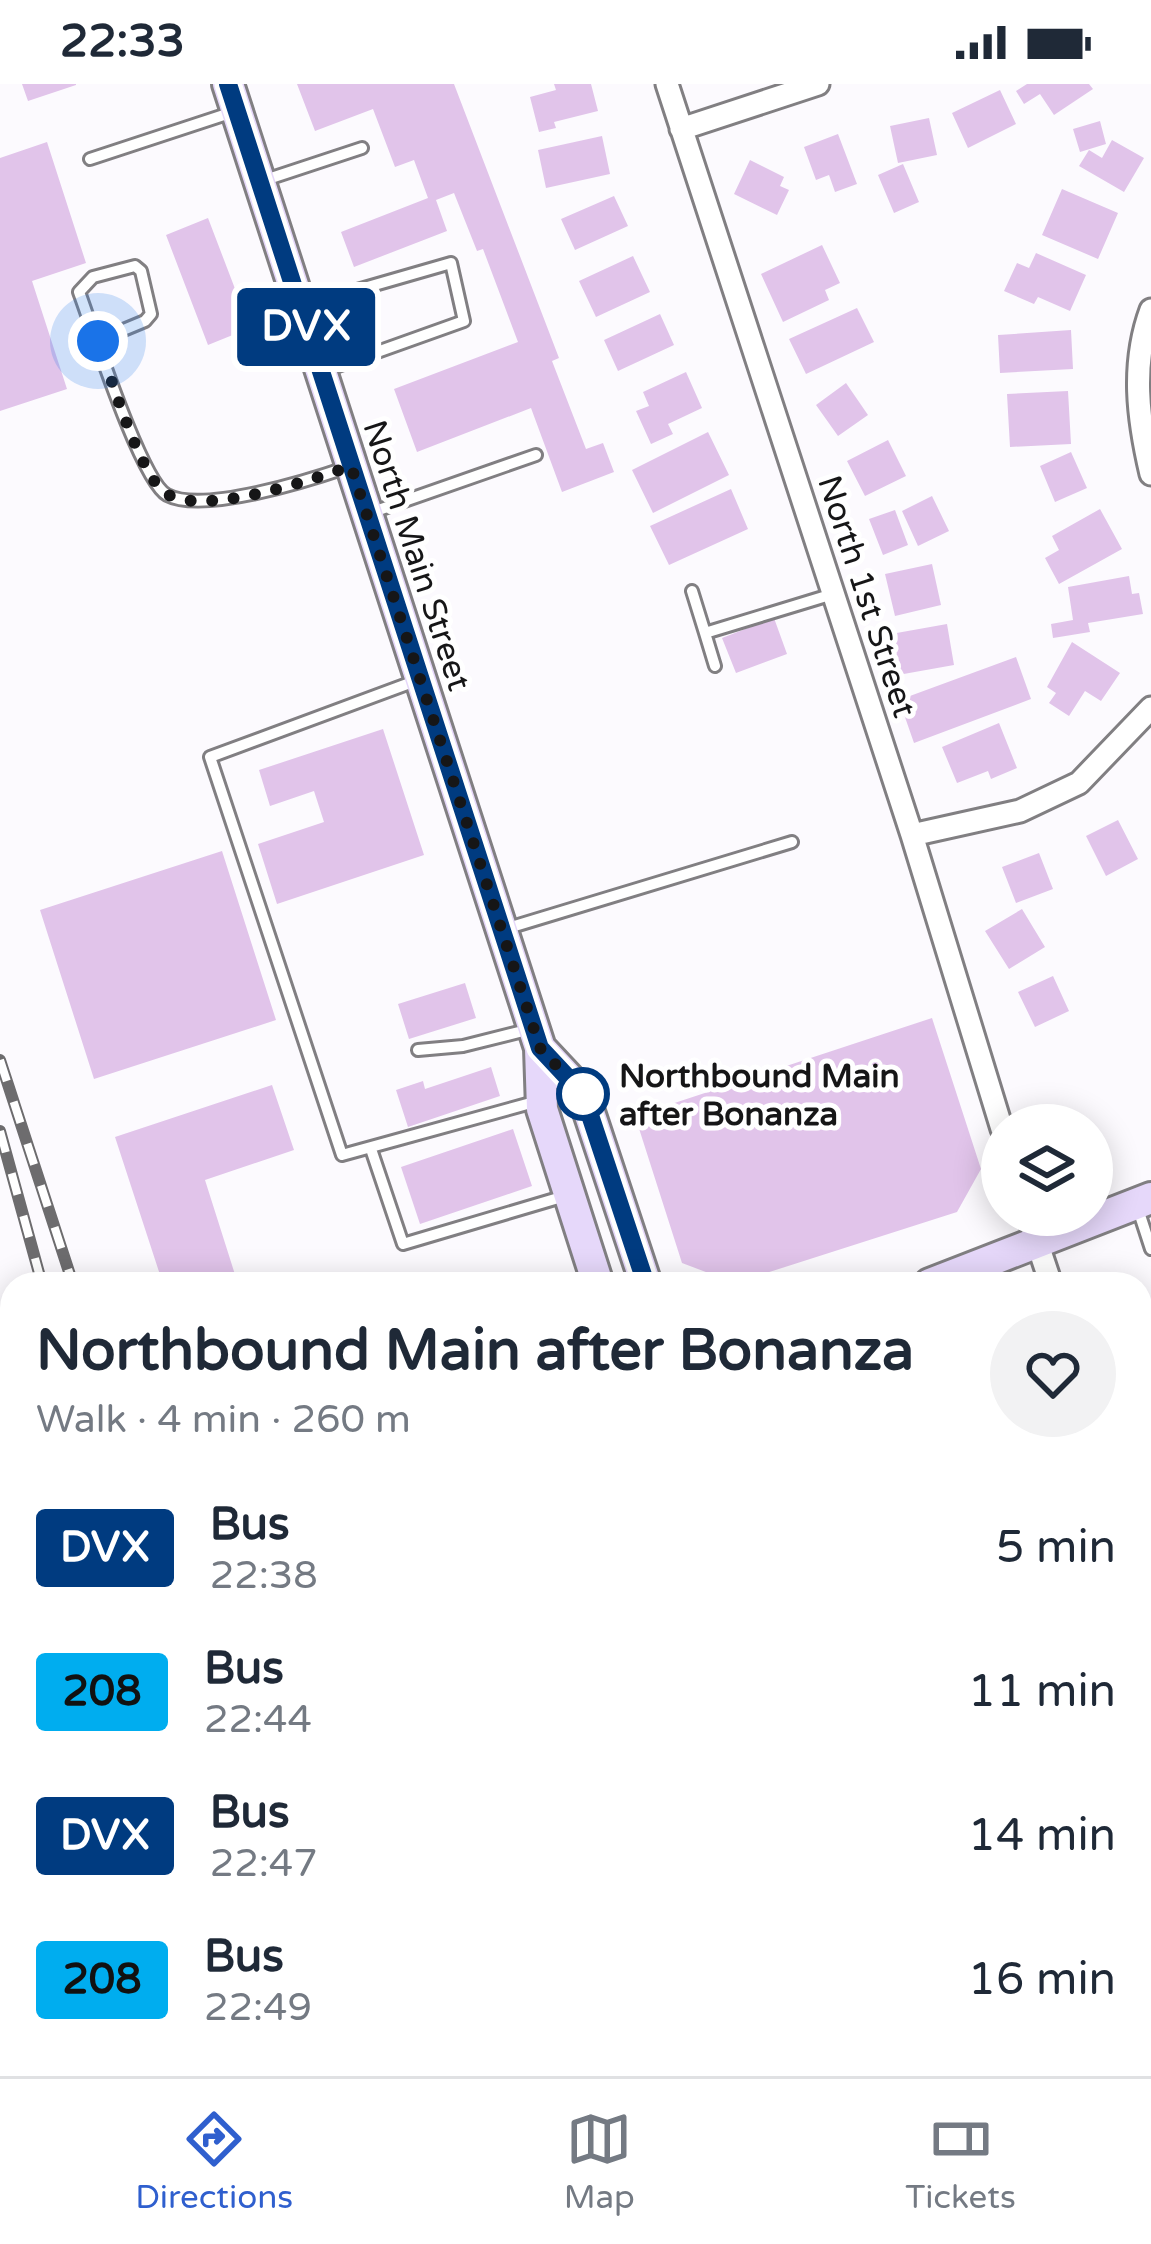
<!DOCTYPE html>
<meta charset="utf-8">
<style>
body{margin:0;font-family:"Varela Round",sans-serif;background:#f2f2f3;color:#1f2937;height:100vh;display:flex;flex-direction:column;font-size:45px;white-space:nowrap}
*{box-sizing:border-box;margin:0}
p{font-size:39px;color:#747a83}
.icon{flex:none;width:66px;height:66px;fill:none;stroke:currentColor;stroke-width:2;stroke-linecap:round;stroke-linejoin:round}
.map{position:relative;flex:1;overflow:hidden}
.details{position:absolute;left:0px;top:1188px;width:1152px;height:804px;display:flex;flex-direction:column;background:#fff;border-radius:36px 36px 0 0;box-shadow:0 6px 30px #0003}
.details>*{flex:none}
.badge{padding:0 24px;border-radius:9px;font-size:42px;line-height:78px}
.buttons{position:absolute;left:981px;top:1020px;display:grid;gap:24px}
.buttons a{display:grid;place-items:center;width:132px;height:132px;border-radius:50%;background:#fff;box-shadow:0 6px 30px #0003;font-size:60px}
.you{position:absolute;width:60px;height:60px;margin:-30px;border:9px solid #fff;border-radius:50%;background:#1a73e8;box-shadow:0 0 0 18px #1a73e833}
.map>.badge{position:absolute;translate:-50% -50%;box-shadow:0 0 0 6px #fff}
.round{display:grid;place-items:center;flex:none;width:126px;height:126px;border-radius:63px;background:#f2f2f3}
.headline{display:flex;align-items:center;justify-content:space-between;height:204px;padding:0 36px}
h1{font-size:57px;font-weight:800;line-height:90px}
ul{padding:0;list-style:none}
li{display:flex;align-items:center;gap:36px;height:144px;padding:0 36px}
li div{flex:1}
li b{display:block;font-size:45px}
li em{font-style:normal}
li .badge{min-width:132px;font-weight:700;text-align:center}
.status{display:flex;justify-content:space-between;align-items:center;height:84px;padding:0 60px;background:#fff;direction:ltr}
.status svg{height:33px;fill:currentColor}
.menu{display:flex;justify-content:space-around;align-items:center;height:168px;border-top:3px solid #e0e1e3;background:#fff;font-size:33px;color:#747a83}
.menu a{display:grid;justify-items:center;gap:6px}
.menu .current{color:#2f5fce}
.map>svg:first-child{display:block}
.building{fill:#e1c4ea}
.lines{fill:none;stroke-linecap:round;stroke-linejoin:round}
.service-casing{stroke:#817f82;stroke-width:16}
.minor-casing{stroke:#817f82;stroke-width:27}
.secondary-casing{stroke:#817f82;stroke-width:36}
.motorway-casing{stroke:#d5d5d5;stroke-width:45}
.service{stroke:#fff;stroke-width:10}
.minor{stroke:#fff;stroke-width:21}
.secondary{stroke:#e6d8fa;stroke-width:30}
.motorway{stroke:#aa7def;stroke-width:39}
.rail-casing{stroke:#6d6c6e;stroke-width:12}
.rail{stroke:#fff;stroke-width:8;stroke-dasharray:22;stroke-linecap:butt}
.line-casing{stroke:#fff;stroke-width:27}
.line{stroke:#003b80;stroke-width:18}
.walk{stroke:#161617;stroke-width:12;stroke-dasharray:0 21.6}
.stop-dot{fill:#fff;stroke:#003b80;stroke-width:6}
.labels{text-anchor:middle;stroke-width:10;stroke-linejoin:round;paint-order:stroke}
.street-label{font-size:33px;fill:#161617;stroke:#fff}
.stop-label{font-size:33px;font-weight:bold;fill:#161617;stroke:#fff;text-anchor:start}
</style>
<div class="status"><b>22:33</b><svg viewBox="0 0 49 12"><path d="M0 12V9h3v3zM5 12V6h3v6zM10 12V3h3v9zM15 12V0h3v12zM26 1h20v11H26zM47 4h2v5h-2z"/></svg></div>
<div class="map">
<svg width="1151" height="1992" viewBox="0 0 1151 1992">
<rect width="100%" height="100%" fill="#fcfafe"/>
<!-- building -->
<path class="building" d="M22,0H76V1L28,17Z
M297,0H454L559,274L552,277L586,365L603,359L614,388L562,408L531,324L417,368L394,305L518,258L483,165L477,167L454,109L436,116L447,147L354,183L341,148L428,114L414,76L395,83L373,25L315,47Z
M554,0H591L598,27L554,38L556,44L539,48L530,13L556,6Z
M1027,0H1089L1093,5L1054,31L1040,10L1024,20L1016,7Z
M1000,6L1016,40L968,64L952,29Z
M929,34L937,71L898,79L890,42Z
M1100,37L1106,60L1080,68L1073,45Z
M838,50L857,100L835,108L829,91L816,96L804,63Z
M602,52L610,90L546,104L538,66Z
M1112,56L1144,74L1124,108L1079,82L1089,66L1102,74Z
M47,58L86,179L32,197L67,305L0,327V74Z
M750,76L784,93L780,102L789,106L777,131L734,110Z
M903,80L919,118L894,129L878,91Z
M1062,105L1118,129L1098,175L1042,151Z
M614,112L628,142L575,166L561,135Z
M208,134L250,244L208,261L166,151Z
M822,161L840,199L825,206L829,216L783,238L761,190Z
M1036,169L1086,191L1070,227L1038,213L1034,220L1004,207L1017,179L1029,184Z
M633,172L650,208L596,233L579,197Z
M857,224L874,258L806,290L789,255Z
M660,230L674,261L618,287L604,256Z
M1071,246L1073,285L1000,289L998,251Z
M686,288L702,324L668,340L673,350L651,360L636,327L649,322L643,308Z
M846,299L868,331L838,352L816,321Z
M1068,307L1071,360L1010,363L1007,310Z
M708,348L729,391L653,429L632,386Z
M888,356L906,392L865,412L847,377Z
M1071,368L1087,404L1055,418L1040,382Z
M731,405L748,445L669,481L650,442Z
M932,412L949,447L918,462L902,427Z
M1100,425L1122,465L1059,500L1045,474L1059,466L1052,452Z
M895,426L908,461L883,471L869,435Z
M932,480L941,521L895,532L885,490Z
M1129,492L1132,510L1139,509L1143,530L1088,539L1090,548L1053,554L1051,540L1073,536L1068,503Z
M774,534L787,570L736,589L722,554Z
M947,540L954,581L898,591L891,550Z
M1072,558L1120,589L1101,617L1085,607L1069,632L1049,619L1056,609L1047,603Z
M1016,573L1031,615L914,659L899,616Z
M999,639L1017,684L991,695L988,687L957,699L942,663Z
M383,645L424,771L277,820L258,760L324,738L314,707L270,722L259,686Z
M1118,736L1138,775L1106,792L1086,752Z
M222,767L276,936L94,995L40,826Z
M1039,769L1053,805L1016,819L1002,783Z
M1022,825L1045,863L1009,885L985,847Z
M1053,892L1069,927L1035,943L1018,908Z
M465,899L476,934L409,955L398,920Z
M932,934L981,1085L957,1128L735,1199L682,1179L635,1032Z
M491,983L500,1012L408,1043L396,1006L423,997L425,1005Z
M272,1001L294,1066L205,1096L238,1200H163L115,1053Z
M513,1045L532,1102L420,1140L401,1083Z
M1140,1215L1151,1220L1149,1262L1140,1258Z
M497,1980L501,1992H465V1991Z"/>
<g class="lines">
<defs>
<path id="service" d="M90,75L233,28
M262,97L362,64
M305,221L451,179L464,237L324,287
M97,257L145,237L151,230L141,187L135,182L93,193L79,208C92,243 141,397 167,411C203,430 310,396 348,383
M370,429L536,371
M692,507L705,549
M715,582L705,549L833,510
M418,596L210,673L342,1071L538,1017
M505,845L792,758
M418,966L463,962L531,945
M371,1065L403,1160L565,1112
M1137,1122L1151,1165
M1140,1629L1151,1625
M1140,1744L1151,1741
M546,1980L551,1992
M601,1992L639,1980
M795,1992L831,1980"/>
<path id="minor" d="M667,0L912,751L1002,1045
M681,45L818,0
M1151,226C1131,280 1138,335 1151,390
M912,751L1020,727L1079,699L1151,624
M1028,1131L1051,1200"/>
<path id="secondary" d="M228,0L540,964L542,1025L598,1200
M540,964L583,1010L646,1200
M930,1200L1151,1114
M0,1880L12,1867
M0,1934L12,1921
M870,1980L874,1992"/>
<path id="motorway" d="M1140,1909L1151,1904
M1140,1961L1151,1955
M972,1992L992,1980
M1075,1992L1100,1980"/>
</defs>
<!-- service casing -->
<use href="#service" class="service-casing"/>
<!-- minor casing -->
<use href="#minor" class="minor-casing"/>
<!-- secondary casing -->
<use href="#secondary" class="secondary-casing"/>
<!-- motorway casing -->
<use href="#motorway" class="motorway-casing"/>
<!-- service -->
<use href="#service" class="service"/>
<!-- minor -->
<use href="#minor" class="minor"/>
<!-- secondary -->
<use href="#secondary" class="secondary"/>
<!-- motorway -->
<use href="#motorway" class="motorway"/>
<defs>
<path id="rail" d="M0,976L73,1200
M0,1047L42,1200
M290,1980L294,1992
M326,1980L330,1992
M189,1992L192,1980"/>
</defs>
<!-- rail casing -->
<use href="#rail" class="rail-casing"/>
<!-- rail -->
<use href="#rail" class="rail"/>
</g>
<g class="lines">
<defs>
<path id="line" d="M228,0L540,964L583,1010L646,1200"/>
</defs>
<!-- line casing -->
<use href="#line" class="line-casing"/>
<!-- line -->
<use href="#line" class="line"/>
<!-- walk -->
<path class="walk" d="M98,257C110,290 139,389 164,408C198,435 313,395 351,382L540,964L583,1010"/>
</g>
<!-- markers -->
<circle class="stop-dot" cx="583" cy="1010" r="24"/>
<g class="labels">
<!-- street labels -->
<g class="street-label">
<text transform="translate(418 471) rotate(72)" y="12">North Main Street</text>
<text transform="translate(868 512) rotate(72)" y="12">North 1st Street</text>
</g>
<!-- stop labels -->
<g class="stop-label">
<text x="619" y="1003">Northbound Main<tspan x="619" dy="38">after Bonanza</tspan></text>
</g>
</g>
</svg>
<div class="buttons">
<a><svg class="icon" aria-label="layers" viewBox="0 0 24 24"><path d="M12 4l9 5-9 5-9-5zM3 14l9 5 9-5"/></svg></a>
</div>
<div class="you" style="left:98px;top:257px"></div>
<b class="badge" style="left:306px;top:243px;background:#003b80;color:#fff">DVX</b>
<section class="details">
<div class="headline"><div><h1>Northbound Main after Bonanza</h1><p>Walk · 4 min · 260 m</p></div><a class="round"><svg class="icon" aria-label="heart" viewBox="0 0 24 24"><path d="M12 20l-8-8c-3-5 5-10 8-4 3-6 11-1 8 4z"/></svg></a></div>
<ul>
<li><span class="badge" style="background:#003b80;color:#fff">DVX</span><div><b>Bus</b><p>22:38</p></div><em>5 min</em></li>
<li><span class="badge" style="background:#00adef;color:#111">208</span><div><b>Bus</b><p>22:44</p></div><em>11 min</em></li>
<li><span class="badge" style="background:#003b80;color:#fff">DVX</span><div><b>Bus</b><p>22:47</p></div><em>14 min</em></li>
<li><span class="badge" style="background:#00adef;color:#111">208</span><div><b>Bus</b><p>22:49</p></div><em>16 min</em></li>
</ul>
</section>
</div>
<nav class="menu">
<a class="current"><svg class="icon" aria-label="directions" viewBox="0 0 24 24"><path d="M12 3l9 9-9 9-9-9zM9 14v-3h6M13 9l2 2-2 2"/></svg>Directions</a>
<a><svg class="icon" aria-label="map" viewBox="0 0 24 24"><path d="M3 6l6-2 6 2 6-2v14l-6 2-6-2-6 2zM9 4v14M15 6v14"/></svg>Map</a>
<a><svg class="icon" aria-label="tickets" viewBox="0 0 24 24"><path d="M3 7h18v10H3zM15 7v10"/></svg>Tickets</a>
</nav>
